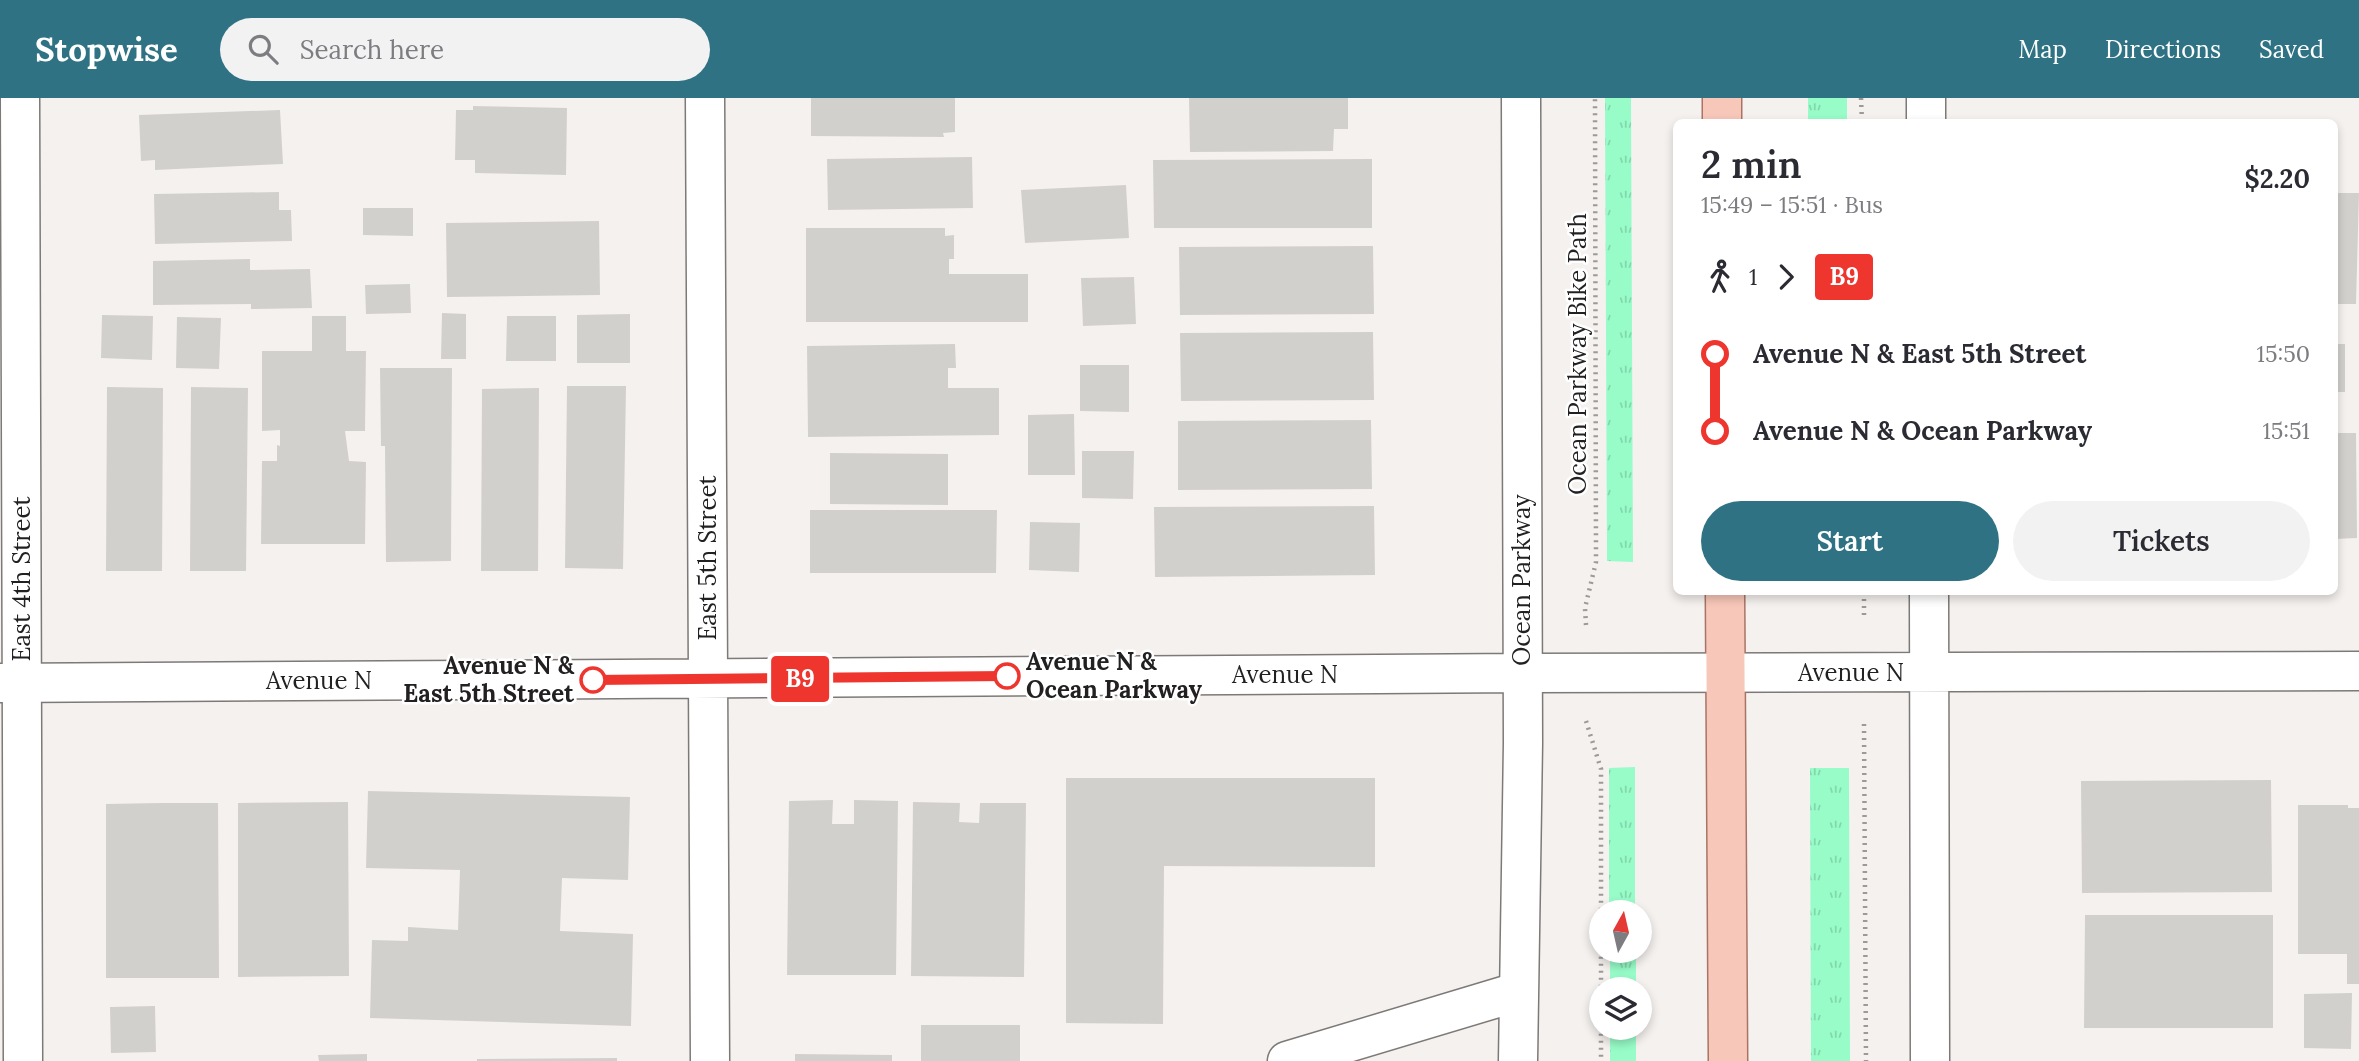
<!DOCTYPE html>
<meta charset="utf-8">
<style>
body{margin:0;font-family:Lora,serif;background:#f2f2f3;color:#2b2b33;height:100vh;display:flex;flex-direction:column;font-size:26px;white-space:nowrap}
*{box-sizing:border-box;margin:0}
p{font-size:23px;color:#7c7c81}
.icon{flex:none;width:38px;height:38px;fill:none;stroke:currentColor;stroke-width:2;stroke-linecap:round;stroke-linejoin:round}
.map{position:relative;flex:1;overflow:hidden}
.sheet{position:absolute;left:1673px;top:21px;width:665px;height:476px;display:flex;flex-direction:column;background:#fff;border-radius:10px;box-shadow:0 4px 10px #0003}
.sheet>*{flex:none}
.badge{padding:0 14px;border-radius:5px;font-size:24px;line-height:46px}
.needle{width:46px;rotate:8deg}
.tools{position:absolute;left:1589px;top:802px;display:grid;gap:14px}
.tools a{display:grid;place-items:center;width:63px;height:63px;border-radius:50%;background:#fff;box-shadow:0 4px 10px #0003;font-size:35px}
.map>.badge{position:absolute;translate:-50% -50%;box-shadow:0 0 0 4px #fff}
.legs{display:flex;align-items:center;gap:10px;height:77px;padding:0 28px;font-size:23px}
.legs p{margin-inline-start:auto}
.head{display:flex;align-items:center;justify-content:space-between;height:119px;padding:0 28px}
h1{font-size:38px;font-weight:600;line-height:52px}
.cta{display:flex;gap:14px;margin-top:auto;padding:14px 28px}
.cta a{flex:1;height:80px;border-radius:42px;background:#2f7283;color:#fff;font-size:28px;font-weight:600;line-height:80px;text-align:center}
.cta a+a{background:#f2f2f3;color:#2b2b33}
ul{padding:0 28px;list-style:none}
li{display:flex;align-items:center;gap:24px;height:77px;font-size:26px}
li i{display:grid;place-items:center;width:10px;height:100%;margin:0 9px;background:currentColor}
li i::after{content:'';width:18px;height:18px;margin:-9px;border:5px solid;border-radius:50%;background:#fff}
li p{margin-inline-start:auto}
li:first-child i{background:linear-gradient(#0000 50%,currentColor 0)}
li:last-child i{background:linear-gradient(currentColor 50%,#0000 0)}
header{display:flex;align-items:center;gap:42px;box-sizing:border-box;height:98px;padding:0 35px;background:#2f7283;color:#fff}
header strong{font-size:33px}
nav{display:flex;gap:38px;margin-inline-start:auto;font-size:24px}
.search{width:490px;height:63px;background:#f2f2f3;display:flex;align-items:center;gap:18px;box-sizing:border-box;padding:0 24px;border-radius:38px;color:#7c7c81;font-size:26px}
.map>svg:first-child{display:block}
.grass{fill:url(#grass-tufts)}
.building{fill:#d2d0cc}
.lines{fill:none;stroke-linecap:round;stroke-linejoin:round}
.minor-casing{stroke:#7d7977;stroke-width:41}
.major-casing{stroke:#a97465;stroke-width:41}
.path{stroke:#9c9998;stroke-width:4.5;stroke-dasharray:2 5;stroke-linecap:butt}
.minor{stroke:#fff;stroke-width:38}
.major{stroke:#f7c7b9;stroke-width:38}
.line-1-casing{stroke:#fff;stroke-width:16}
.line-1{stroke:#ee352e;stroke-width:10}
.stop-1-dot{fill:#fff;stroke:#ee352e;stroke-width:3.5}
.labels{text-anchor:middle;stroke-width:5;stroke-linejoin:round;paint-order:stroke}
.street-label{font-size:24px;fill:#222020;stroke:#fff}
.stop-label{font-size:24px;font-weight:bold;fill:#222020;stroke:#fff;text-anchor:start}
</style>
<header>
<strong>Stopwise</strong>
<div class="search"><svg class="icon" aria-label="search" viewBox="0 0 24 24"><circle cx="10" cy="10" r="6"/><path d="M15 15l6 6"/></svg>Search here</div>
<nav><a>Map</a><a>Directions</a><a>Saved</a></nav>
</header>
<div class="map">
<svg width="2359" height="963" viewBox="0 0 2359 963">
<defs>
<pattern id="grass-tufts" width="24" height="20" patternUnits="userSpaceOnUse" patternTransform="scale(1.75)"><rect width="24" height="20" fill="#97fcc8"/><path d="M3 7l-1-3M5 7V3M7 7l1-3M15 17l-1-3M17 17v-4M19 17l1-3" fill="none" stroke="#82d8ac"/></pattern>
</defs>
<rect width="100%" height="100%" fill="#f5f1ef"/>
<!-- grass -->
<path class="grass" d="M1605,0H1631L1633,464L1607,463Z
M1808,0H1847V24H1808Z
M1635,669V814H1609V670Z
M1810,670H1849L1850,963H1811Z
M1610,852H1636V891H1610Z
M1610,929H1636V963H1610Z"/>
<!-- building -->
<path class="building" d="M811,0H955V34L943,35L944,39L811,38Z
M1189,0H1348V31H1334L1333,53L1190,54Z
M473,8L567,10L566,77L475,75V62H455L456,12H473Z
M280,12L283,66L155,72V62L141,63L139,17Z
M972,59L973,110L828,112L827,61Z
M1372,61V130H1154L1153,62Z
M1126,87L1129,140L1025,145L1021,92Z
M279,94V112H291L292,143L155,146L154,96Z
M2334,95H2359L2356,206H2334Z
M363,110H413V138L363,137Z
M599,123L600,197L447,199L446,125Z
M806,130H945V138L954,137V161H949V176H1028V224H806Z
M1373,148L1374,216L1180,217L1179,149Z
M250,161V172L310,171L312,210L251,211V206L153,207V163Z
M1134,179L1136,226L1083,228L1081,180Z
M410,186L411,215L366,216L365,187Z
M442,215L466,216V261H441Z
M630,216V265H577V217Z
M102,217L153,218L152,262L101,260Z
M312,218H346V253H366L365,333H345L349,363L366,364L365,446H261L262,363H277V347L280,348V332L262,333V253H312Z
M507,218H556V263H506Z
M177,219L221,220L219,271L176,270Z
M1373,234L1374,302L1181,303L1180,235Z
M955,246L956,270H948V290H999V337L808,339L807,248Z
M2334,246H2345V294H2334Z
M1080,267H1129V314L1080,313Z
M380,270H452L451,463L386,464L385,348H381Z
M567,288H626L623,471L565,470Z
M107,289L163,290L162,473H106Z
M191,289L248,290L246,473H190Z
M539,290L538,473H481L482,291Z
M1074,316L1075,377H1028V317Z
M1371,322L1372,391L1178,392V323Z
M2334,335H2356L2357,440L2334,441Z
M1082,353H1134L1133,401L1082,400Z
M830,355L948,356V407L830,406Z
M1374,408L1375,477L1155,479L1154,409Z
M810,412H997L996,475H810Z
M1030,424L1080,425L1079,474L1029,472Z
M1066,680H1375V769L1164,768L1163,926L1066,925Z
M2271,682L2272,794L2082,795L2081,683Z
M368,693L630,699L628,782L562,780L560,833L633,836L631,928L370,920L372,842L408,843V829L458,832L460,772L366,770Z
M833,702L832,726H854V702L898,703L896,877H787L789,703Z
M348,704L349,878L238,879V705Z
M913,704L960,705L959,724L979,725L980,705H1026L1024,879L911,878Z
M161,705H218L219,880H106V706Z
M2298,707H2348V710H2359V886H2347V856H2298Z
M2085,817H2273V930H2084Z
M2352,895L2351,951L2304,950V896Z
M155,908L156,954L111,955L110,909Z
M921,927H1020V963H921Z
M367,956V963H319L318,957Z
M795,956L892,957V963H795Z
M617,960V963H477V961Z"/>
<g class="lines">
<defs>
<path id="minor" d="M20,0L23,963
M705,0L710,963
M1926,0V24
M1929,494L1930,963
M0,585L1522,575L2359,573
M1287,963L1517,894
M1518,963L1523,645L1521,0"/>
<path id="major" d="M1722,0V24
M1725,494L1728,963"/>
</defs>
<!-- minor casing -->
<use href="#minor" class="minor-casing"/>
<!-- major casing -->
<use href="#major" class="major-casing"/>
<!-- path -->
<path class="path" d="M1861,0L1862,24
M1864,494V520
M1586,527L1585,510L1596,464L1595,0
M1586,623L1601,671V963
M1864,626L1866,963"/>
<!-- minor -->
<use href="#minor" class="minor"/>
<!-- major -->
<use href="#major" class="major"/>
</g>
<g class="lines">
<defs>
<path id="line-1" d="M593,582L1007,578"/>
</defs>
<!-- line-1 casing -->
<use href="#line-1" class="line-1-casing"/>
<!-- line-1 -->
<use href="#line-1" class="line-1"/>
</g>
<!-- markers -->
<g class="stop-1-dot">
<circle cx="1007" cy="578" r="12"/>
<circle cx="593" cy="582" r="12"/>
</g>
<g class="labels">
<!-- street labels -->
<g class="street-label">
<text transform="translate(1578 256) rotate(-90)" y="8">Ocean Parkway Bike Path</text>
<text transform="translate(708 460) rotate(-90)" y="8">East 5th Street</text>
<text transform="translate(22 481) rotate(-90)" y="8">East 4th Street</text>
<text transform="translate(1522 482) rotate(-90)" y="8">Ocean Parkway</text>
<text x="1851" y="583">Avenue N</text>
<text x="1285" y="585">Avenue N</text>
<text x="319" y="591">Avenue N</text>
</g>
<!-- stop labels -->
<g class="stop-label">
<text x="1026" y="572">Avenue N &amp;<tspan x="1026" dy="28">Ocean Parkway</tspan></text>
<text x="574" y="576" text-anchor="end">Avenue N &amp;<tspan x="574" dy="28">East 5th Street</tspan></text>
</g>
</g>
</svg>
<div class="tools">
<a><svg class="needle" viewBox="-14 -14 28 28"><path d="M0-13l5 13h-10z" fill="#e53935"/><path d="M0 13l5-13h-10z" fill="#7c7c81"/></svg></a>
<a><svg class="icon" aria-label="layers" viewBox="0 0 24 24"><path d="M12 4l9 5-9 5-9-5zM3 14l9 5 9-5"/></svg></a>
</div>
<b class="badge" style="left:800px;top:581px;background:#ee352e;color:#fff">B9</b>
<section class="sheet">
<div class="head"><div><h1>2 min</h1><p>15:49 – 15:51 · Bus</p></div><b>$2.20</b></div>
<div class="legs"><svg class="icon" aria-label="walk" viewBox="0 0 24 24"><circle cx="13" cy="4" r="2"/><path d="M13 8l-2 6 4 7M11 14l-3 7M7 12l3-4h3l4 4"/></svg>1<svg class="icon" aria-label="forward" viewBox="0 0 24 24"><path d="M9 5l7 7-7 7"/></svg><b class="badge" style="background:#ee352e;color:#fff">B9</b></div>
<ul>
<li><i style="color:#ee352e"></i><b>Avenue N &amp; East 5th Street</b><p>15:50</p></li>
<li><i style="color:#ee352e"></i><b>Avenue N &amp; Ocean Parkway</b><p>15:51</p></li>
</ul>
<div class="cta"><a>Start</a><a>Tickets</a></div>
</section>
</div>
